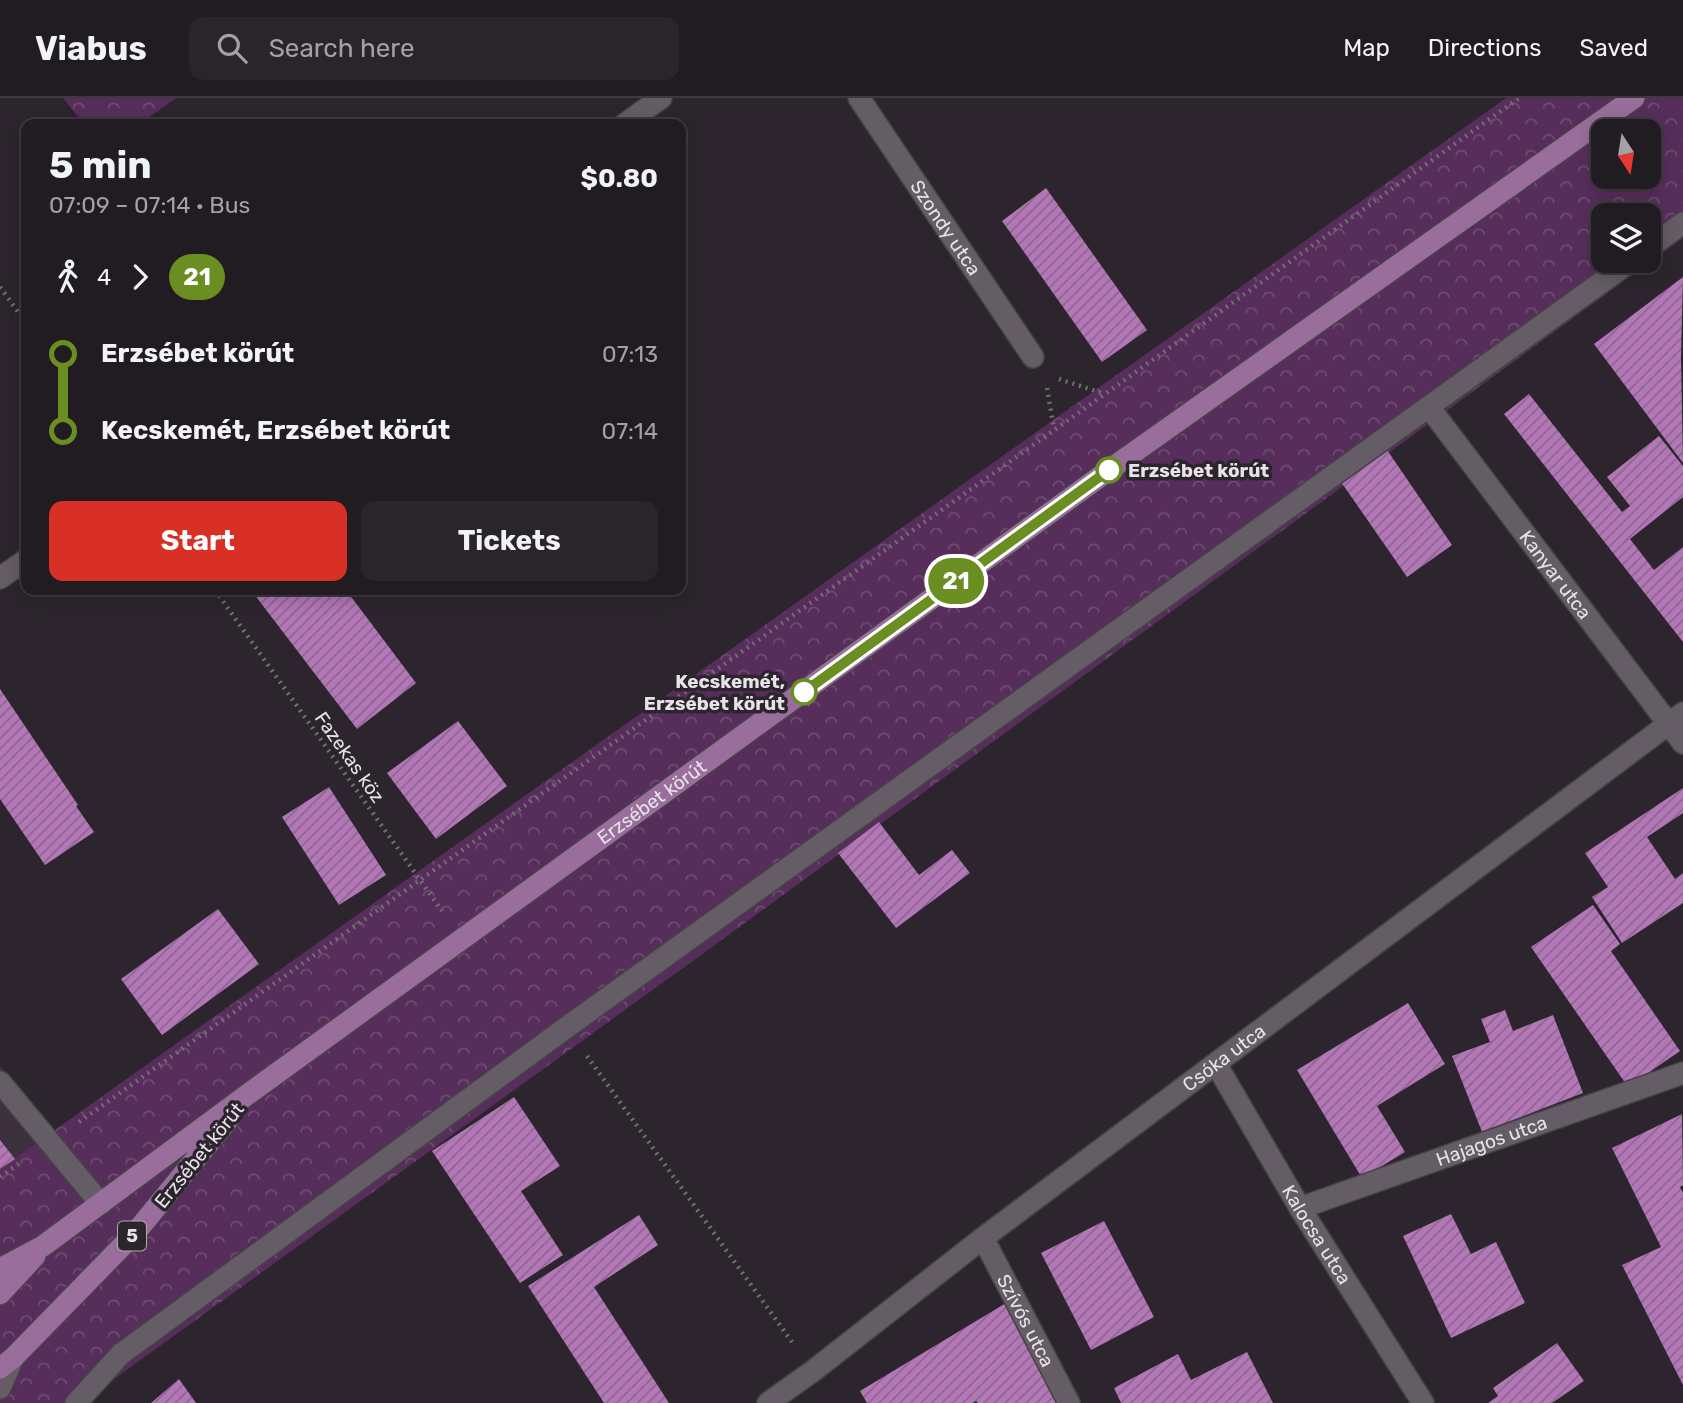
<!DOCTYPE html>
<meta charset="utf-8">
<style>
body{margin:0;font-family:Rubik,sans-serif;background:#29252a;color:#f1f3f6;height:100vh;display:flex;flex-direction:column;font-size:26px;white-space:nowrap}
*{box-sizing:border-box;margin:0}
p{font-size:23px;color:#a2a1a5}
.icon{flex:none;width:38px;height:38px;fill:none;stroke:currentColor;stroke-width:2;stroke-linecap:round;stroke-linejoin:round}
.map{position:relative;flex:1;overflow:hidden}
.side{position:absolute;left:21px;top:21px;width:665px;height:476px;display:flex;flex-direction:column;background:#211c22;border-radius:14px;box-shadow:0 4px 18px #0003,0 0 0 2px #3e3a40}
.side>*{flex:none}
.badge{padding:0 14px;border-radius:23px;font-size:24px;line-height:46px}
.needle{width:46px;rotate:168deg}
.fabs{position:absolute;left:1591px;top:21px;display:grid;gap:14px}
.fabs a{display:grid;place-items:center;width:70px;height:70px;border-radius:14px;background:#211c22;box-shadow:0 4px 18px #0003,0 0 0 2px #3e3a40;font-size:35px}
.map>.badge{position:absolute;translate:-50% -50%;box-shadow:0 0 0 4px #fff}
.legs{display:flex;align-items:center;gap:10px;height:77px;padding:0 28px;font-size:23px}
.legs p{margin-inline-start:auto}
.overview{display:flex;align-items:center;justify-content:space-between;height:119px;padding:0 28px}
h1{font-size:38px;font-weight:700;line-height:52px}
.primary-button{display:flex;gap:14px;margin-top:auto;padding:14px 28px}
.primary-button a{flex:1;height:80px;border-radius:14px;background:#d93025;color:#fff;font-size:28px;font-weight:700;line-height:80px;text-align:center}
.primary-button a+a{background:#29252a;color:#f1f3f6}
ul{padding:0 28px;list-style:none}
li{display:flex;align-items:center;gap:24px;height:77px;font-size:26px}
li i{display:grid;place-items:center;width:10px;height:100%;margin:0 9px;background:currentColor}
li i::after{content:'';width:18px;height:18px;margin:-9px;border:5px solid;border-radius:50%;background:#211c22}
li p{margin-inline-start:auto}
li:first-child i{background:linear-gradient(#0000 50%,currentColor 0)}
li:last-child i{background:linear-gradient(currentColor 50%,#0000 0)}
header{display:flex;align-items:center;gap:42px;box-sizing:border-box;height:98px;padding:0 35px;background:#211c22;border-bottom:2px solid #3e3a40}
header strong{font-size:33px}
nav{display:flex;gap:38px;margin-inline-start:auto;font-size:24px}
.search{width:490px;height:63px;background:#29252a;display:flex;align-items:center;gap:18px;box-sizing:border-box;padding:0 24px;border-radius:14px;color:#a2a1a5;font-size:26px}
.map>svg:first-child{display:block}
.built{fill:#3b303c}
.park{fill:url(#park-crowns);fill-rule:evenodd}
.building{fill:url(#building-hatch)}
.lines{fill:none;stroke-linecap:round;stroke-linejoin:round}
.minor-casing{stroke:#474148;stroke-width:24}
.major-casing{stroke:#474148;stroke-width:24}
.path{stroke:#736d74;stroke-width:4.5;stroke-dasharray:2 5;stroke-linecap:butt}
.minor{stroke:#655d65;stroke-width:21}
.major{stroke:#996e9c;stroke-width:21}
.line-1-casing{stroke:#fff;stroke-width:16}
.line-1{stroke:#6b8e23;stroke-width:10}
.stop-1-dot{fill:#fff;stroke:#6b8e23;stroke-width:3.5}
.labels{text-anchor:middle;stroke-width:7;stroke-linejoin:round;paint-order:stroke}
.shield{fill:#2c252d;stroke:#b0aab0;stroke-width:2}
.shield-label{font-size:18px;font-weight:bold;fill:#e8e3e8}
.street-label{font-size:19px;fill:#e8e3e8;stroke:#2c252d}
.stop-label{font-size:19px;font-weight:bold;fill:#e8e3e8;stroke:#2c252d;text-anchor:start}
</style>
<header>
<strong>Viabus</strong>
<div class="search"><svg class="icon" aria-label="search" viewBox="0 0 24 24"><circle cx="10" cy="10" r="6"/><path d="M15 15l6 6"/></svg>Search here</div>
<nav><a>Map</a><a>Directions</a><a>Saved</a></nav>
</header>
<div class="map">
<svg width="1683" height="1305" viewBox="0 0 1683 1305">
<defs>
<pattern id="park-crowns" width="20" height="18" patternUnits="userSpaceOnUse" patternTransform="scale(1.75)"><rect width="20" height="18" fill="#572e5b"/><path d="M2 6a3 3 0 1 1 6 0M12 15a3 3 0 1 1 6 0" fill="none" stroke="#6f4c73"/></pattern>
<pattern id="building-hatch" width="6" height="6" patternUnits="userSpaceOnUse" patternTransform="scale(1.75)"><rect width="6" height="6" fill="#b377b7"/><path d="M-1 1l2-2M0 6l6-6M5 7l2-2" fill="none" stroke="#8d658f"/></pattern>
</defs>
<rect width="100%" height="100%" fill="#2c252d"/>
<!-- built -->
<path class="built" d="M0,967L50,1036L0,1071Z"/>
<!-- park -->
<path class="park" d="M63,0H176L140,26H84Z
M1506,0H1683V140L701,857L81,1305H0V1071ZM1603,33H1648V79H1603ZM1603,117H1648V163H1603Z"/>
<!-- building -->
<path class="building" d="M1046,90L1147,232L1102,264L1002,123Z
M1683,179L1681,258L1683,365L1594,246Z
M1529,296L1622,414L1630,408L1607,379L1659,338L1683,368V399L1630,441L1654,472L1683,449V544L1504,316Z
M1385,349L1452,447L1407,479L1339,381Z
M251,492H346L416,585L357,631Z
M0,591L78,707L76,708L94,734L45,767L0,701Z
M458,623L507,688L436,741L387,675Z
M329,689L386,777L339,807L282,719Z
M1683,690V715L1647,739L1675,781L1683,775V805L1622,845L1592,799L1608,789L1585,755Z
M879,724L919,777L952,752L970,775L896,830L838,755Z
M1593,807L1620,846L1611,853L1680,953L1628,989L1531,849Z
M218,811L259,866L162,937L121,881Z
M1408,905L1445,966L1377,1008L1405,1054L1362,1080L1297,972Z
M1505,912L1513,933L1553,917L1583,995L1482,1034L1452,958L1490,944L1481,921Z
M514,999L560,1068L521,1093L563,1157L520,1185L432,1053Z
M1682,1016L1683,1087L1680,1089L1683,1095V1287L1622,1167L1661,1149L1612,1050Z
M0,1042L15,1061L0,1071Z
M1451,1116L1471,1156L1496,1144L1525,1205L1451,1240L1403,1138Z
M639,1117L658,1147L594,1189L669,1305H604L528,1188Z
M1104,1123L1154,1219L1091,1252L1041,1155Z
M1006,1205L1065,1305H978L976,1303L973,1305H867L860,1293Z
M1557,1245L1584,1283L1552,1305H1488L1498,1298L1493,1290Z
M1247,1254L1273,1305H1121L1114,1290L1178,1256L1191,1282Z
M179,1281L196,1305H151Z"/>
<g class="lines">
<defs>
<g id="minor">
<path id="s1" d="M859,0L1033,259"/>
<path d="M625,26L661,0"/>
<path d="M1648,150L1683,125"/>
<path id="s2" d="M1429,309L1683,645"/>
<path d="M0,480L26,462"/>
<path id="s3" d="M1216,966L1300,1110L1423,1305"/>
<path d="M0,984L101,1106"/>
<path id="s4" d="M1300,1110L1683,975"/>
<path id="s5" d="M983,1140L1069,1305"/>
<path d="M0,1290L13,1260"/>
<path d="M76,1305L121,1256L567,929L1631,163"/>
<path id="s6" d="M768,1305L813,1273L983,1140L1683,615"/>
</g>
<g id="major">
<path id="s7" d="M0,1171L43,1148L251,994L1109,372L1634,0"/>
<path d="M0,1196L35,1158"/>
<path d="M0,1270L13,1260L136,1134L230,1019"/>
</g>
</defs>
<!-- minor casing -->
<use href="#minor" class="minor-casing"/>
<!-- major casing -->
<use href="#major" class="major-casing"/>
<!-- path -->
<path class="path" d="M0,189L26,225
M1059,281L1105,296
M1047,290L1054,331
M215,492L442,813
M587,958L792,1244
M79,1024L1105,296L1519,0
M0,1079L20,1065"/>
<!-- minor -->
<use href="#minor" class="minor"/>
<!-- major -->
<use href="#major" class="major"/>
</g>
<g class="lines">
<defs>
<path id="line-1" d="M804,594L1109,372"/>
</defs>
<!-- line-1 casing -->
<use href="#line-1" class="line-1-casing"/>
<!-- line-1 -->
<use href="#line-1" class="line-1"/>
</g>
<!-- markers -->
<g class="stop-1-dot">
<circle cx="1109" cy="372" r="12"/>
<circle cx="804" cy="594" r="12"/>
</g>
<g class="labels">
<!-- shield labels -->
<rect class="shield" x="118" y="1123.5" width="28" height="29" rx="5"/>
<g class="shield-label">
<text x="132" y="1144">5</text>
</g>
<!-- street labels -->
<g class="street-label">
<text dy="7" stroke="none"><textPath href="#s1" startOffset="156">Szondy utca</textPath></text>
<text dy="7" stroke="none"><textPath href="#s2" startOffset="210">Kanyar utca</textPath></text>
<text transform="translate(350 659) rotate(55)" y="7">Fazekas köz</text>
<text dy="7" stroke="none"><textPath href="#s7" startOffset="802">Erzsébet körút</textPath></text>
<text dy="7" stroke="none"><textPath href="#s6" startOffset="572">Csóka utca</textPath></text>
<text dy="7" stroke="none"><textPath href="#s4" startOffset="203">Hajagos utca</textPath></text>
<text transform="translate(199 1057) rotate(-51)" y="7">Erzsébet körút</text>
<text dy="7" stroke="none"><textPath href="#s3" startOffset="198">Kalocsa utca</textPath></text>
<text dy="7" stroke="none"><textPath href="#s5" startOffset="93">Szívós utca</textPath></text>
</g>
<!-- stop labels -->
<g class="stop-label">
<text x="1128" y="379">Erzsébet körút</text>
<text x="785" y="590" text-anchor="end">Kecskemét,<tspan x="785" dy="22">Erzsébet körút</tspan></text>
</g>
</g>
</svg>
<div class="fabs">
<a><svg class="needle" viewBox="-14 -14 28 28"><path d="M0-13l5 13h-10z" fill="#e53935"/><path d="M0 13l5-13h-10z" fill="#a2a1a5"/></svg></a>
<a><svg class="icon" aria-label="layers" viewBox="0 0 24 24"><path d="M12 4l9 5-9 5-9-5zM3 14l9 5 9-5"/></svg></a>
</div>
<b class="badge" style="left:956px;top:483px;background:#6b8e23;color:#fff">21</b>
<section class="side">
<div class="overview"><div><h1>5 min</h1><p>07:09 – 07:14 · Bus</p></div><b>$0.80</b></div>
<div class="legs"><svg class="icon" aria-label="walk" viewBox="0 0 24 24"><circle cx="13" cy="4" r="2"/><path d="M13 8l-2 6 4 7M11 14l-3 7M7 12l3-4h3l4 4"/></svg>4<svg class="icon" aria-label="forward" viewBox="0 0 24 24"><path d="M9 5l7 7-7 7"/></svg><b class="badge" style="background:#6b8e23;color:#fff">21</b></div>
<ul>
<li><i style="color:#6b8e23"></i><b>Erzsébet körút</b><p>07:13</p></li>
<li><i style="color:#6b8e23"></i><b>Kecskemét, Erzsébet körút</b><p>07:14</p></li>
</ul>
<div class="primary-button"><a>Start</a><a>Tickets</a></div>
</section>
</div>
